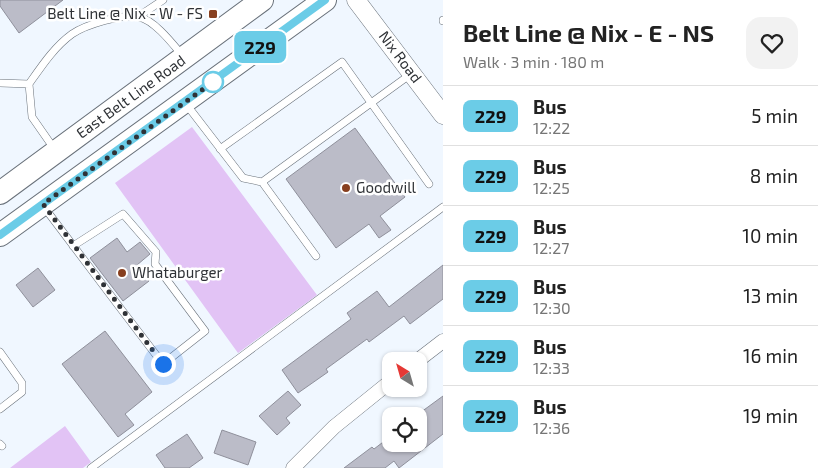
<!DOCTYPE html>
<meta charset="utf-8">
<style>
body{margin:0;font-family:"Exo 2",sans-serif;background:#f2f2f2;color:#222;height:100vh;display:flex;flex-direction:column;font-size:19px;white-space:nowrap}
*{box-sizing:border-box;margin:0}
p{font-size:16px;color:#767676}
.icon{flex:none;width:28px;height:28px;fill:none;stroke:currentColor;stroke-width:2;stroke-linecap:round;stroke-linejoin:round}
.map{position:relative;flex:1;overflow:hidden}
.sheet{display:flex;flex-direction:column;background:#fff;width:375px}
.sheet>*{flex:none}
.badge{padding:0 10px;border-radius:8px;font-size:18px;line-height:32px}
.needle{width:32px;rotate:323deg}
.controls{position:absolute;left:382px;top:352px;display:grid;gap:10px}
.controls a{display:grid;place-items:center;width:45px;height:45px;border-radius:10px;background:#fff;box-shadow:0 1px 4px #0004;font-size:25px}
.you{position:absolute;width:25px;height:25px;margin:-12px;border:4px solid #fff;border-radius:50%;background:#1a73e8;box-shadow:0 0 0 8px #1a73e833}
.map>.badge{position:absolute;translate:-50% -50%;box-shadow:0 0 0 2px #fff}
.round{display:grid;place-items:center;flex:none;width:52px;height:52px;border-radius:15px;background:#f2f2f2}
.headline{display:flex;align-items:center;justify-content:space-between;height:85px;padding:0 20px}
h1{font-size:24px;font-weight:700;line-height:38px}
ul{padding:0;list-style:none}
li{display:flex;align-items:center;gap:15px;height:60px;padding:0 20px;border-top:1px solid #e0e0e0}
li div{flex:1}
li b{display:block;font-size:19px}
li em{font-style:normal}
li .badge{min-width:55px;font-weight:700;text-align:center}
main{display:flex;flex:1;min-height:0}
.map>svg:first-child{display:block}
.green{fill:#e2c3f5}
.building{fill:#bbbcc8;stroke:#8f909b}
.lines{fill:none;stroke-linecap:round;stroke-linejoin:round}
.service-casing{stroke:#69717a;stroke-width:8}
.minor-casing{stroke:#69717a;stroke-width:15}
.tertiary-casing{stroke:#69717a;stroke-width:19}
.primary-casing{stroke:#69717a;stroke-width:24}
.service{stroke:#fff;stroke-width:7}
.minor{stroke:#fff;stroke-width:14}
.tertiary{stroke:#fff;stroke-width:18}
.primary{stroke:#fff;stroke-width:22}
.line-casing{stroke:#fff;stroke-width:11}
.line{stroke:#6bcce7;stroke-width:8}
.walk{stroke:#2f3236;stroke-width:5;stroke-dasharray:0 9}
.poi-dot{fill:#873f1f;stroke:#fff;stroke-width:2}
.stop-dot{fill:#fff;stroke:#6bcce7;stroke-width:2.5}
.labels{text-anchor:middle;stroke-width:5;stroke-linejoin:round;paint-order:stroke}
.poi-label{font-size:15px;fill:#2f3236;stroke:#fff;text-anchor:start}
.street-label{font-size:15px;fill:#2f3236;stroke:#fff}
</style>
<main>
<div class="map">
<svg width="443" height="468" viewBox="0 0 443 468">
<rect width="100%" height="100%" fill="#f0f7ff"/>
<!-- green -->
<path class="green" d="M192,127L317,295L238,353L115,183Z
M65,426L91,462L83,468H10Z"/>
<!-- building -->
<path class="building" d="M0,0H63L19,33L0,6Z
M355,128L405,197L380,216L391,230L379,238L369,224L336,248L286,179Z
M117,238L127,252L140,242L150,254L137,265L149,281L123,301L90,258Z
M443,265V299L410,324L404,316L369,342L367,339L326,369L328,372L298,393L282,370L351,319L347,313L377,291L389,307Z
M38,268L55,290L33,307L16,285Z
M105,331L152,392L125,414L134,425L118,437L62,364Z
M288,391L301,405L286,418L290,423L277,435L259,416Z
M443,396V434L399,468L394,461L385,468H344L372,447L374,449L391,436V444H419L417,415Z
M222,430L256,442L248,465L214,453Z
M187,434L203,458L189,468H165L156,455Z"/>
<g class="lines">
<defs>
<path id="service" d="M139,16L163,0
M443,20V21
M0,83L29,84L32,117L55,150
M29,84C41,67 54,47 72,34C85,25 123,13 139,17C154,20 172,43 182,55
M186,104L243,178L262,182L411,74
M220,149L342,62L429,184
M262,182L316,256
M44,207C83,259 123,312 163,364L205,331L155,264L156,252L123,214L73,246
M0,352L22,383V392L0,409
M0,444L2,446
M91,468L443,207"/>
<path id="minor" d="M417,361L443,341
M293,468L334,427L391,381"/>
<path id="tertiary" d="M356,0L443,115"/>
<path id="primary" d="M0,193L262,0
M0,235L325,0"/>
</defs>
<!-- service casing -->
<use href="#service" class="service-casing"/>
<!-- minor casing -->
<use href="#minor" class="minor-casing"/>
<!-- tertiary casing -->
<use href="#tertiary" class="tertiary-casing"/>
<!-- primary casing -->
<use href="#primary" class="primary-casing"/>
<!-- service -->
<use href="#service" class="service"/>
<!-- minor -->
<use href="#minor" class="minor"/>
<!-- tertiary -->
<use href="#tertiary" class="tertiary"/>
<!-- primary -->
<use href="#primary" class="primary"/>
</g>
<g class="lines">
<defs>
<path id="line" d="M0,235L325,0"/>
</defs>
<!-- line casing -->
<use href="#line" class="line-casing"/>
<!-- line -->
<use href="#line" class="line"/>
<!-- walk -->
<path class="walk" d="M163,364L43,204L216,80L213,82"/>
</g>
<!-- markers -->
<g class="poi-dot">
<rect x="208" y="9" width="10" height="10" rx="2.5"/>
<circle cx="346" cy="188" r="5"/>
<circle cx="122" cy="273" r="5"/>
</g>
<circle class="stop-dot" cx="213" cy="82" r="10"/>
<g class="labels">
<!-- poi labels -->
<g class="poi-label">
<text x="203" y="19" text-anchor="end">Belt Line @ Nix - W - FS</text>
<text x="356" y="193">Goodwill</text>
<text x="132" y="278">Whataburger</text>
</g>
<!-- street labels -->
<g class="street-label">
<text transform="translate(400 57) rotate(53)" y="5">Nix Road</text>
<text transform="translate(131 97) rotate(-36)" y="5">East Belt Line Road</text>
</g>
</g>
</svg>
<div class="controls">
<a><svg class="needle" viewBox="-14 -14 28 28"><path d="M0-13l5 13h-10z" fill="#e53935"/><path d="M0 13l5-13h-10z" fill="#767676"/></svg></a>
<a><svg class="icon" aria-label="locate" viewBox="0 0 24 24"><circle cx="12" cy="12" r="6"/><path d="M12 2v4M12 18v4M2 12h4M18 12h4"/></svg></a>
</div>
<div class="you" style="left:163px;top:364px"></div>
<b class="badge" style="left:260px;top:47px;background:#6bcce7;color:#111">229</b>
</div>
<section class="sheet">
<div class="headline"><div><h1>Belt Line @ Nix - E - NS</h1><p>Walk · 3 min · 180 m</p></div><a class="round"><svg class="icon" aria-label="heart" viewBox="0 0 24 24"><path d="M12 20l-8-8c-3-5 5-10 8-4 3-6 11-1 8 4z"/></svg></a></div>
<ul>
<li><span class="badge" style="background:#6bcce7;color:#111">229</span><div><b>Bus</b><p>12:22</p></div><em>5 min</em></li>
<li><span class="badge" style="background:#6bcce7;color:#111">229</span><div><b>Bus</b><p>12:25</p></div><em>8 min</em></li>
<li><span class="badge" style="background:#6bcce7;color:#111">229</span><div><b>Bus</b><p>12:27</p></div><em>10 min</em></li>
<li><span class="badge" style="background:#6bcce7;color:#111">229</span><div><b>Bus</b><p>12:30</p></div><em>13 min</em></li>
<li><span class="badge" style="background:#6bcce7;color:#111">229</span><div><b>Bus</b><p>12:33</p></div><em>16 min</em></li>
<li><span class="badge" style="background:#6bcce7;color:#111">229</span><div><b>Bus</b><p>12:36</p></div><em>19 min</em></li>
</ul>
</section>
</main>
